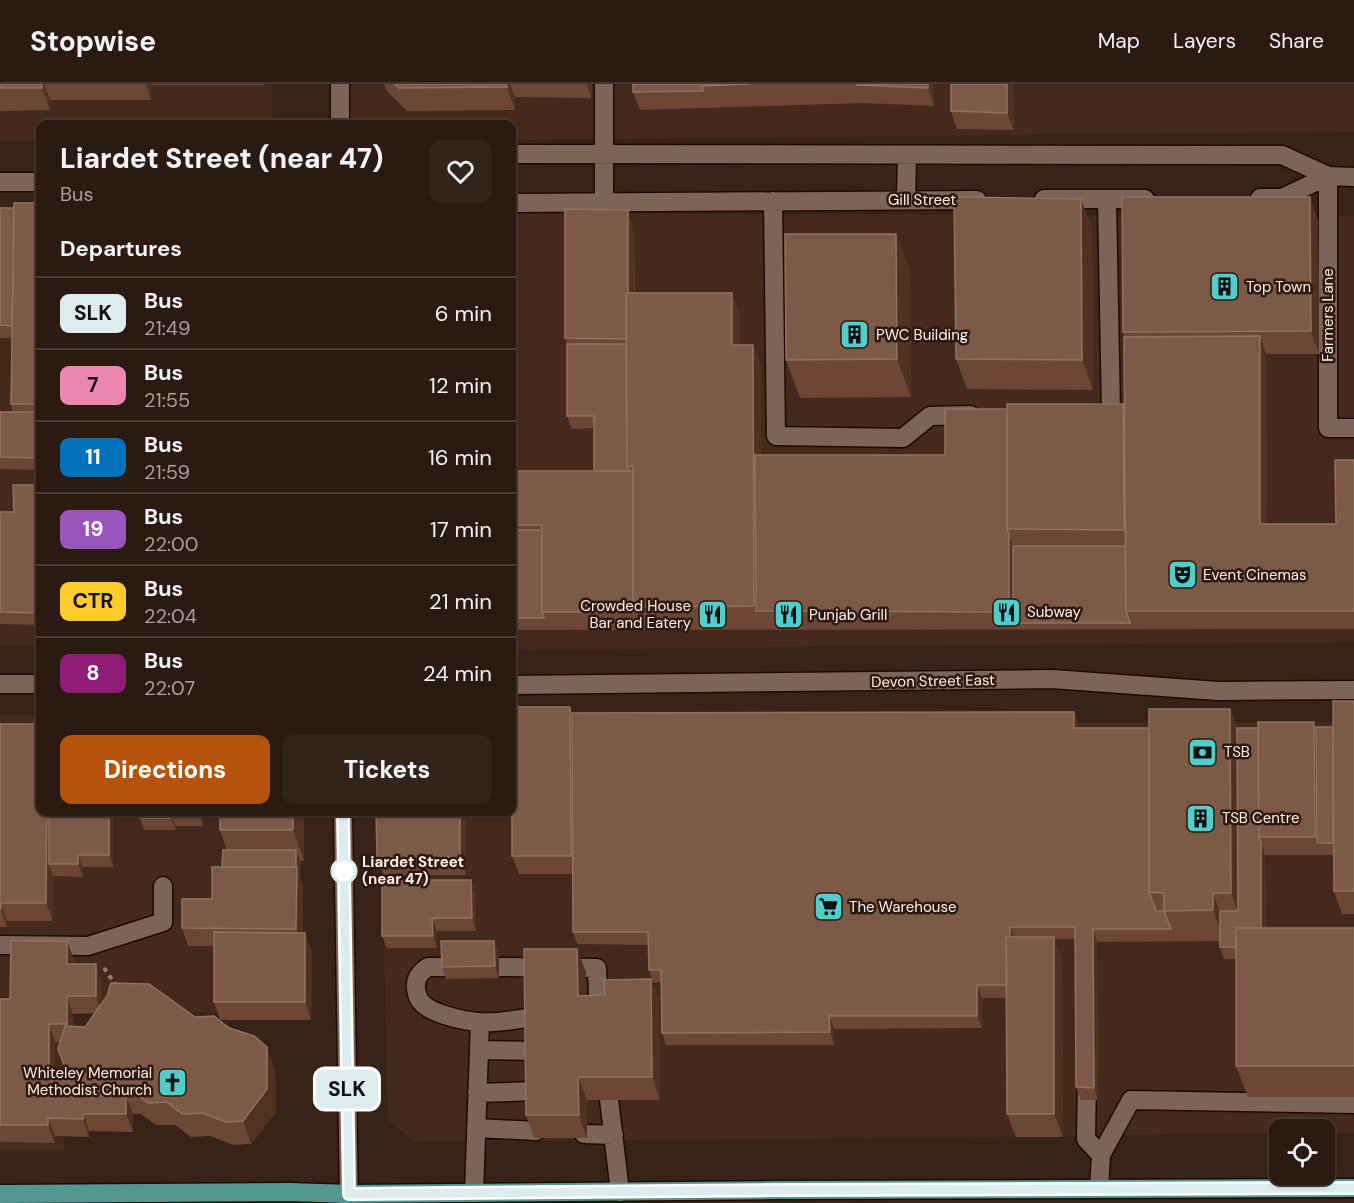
<!DOCTYPE html>
<style>
body{margin:0;font-family:"DM Sans",sans-serif;background:#32231b;color:#f1f3f6;height:100vh;display:flex;flex-direction:column;font-size:22px;white-space:nowrap}
*{box-sizing:border-box;margin:0}
p{font-size:20px;color:#a5a19f}
.icon{flex:none;width:33px;height:33px;fill:none;stroke:currentColor;stroke-width:2;stroke-linecap:round;stroke-linejoin:round}
.map{position:relative;flex:1;overflow:hidden}
.side{position:absolute;left:36px;top:36px;width:480px;height:696px;display:flex;flex-direction:column;background:#2a1a12;border-radius:12px;box-shadow:0 2px 4px #0004,0 0 0 2px #463832}
.side>*{flex:none}
.badge{padding:0 12px;border-radius:9px;font-size:21px;line-height:39px}
.tools{position:absolute;left:1269px;top:1035px;display:grid;gap:12px}
.tools a{display:grid;place-items:center;width:66px;height:66px;border-radius:12px;background:#2a1a12;box-shadow:0 2px 4px #0004,0 0 0 2px #463832;font-size:30px}
.map>.badge{position:absolute;translate:-50% -50%;box-shadow:0 0 0 3px #fff}
h2{padding:0 24px;font-size:22px;line-height:54px}
.round{display:grid;place-items:center;flex:none;width:63px;height:63px;border-radius:12px;background:#32231b}
.head{display:flex;align-items:center;justify-content:space-between;height:102px;padding:0 24px}
h1{font-size:28px;font-weight:800;line-height:45px}
.cta{display:flex;gap:12px;margin-top:auto;padding:12px 24px}
.cta a{flex:1;height:69px;border-radius:12px;background:#b45309;color:#fff;font-size:24px;font-weight:800;line-height:69px;text-align:center}
.cta a+a{background:#32231b;color:#f1f3f6}
ul{padding:0;list-style:none}
li{display:flex;align-items:center;gap:18px;height:72px;padding:0 24px;border-top:2px solid #463832}
li div{flex:1}
li b{display:block;font-size:22px}
li em{font-style:normal}
li .badge{min-width:66px;font-weight:700;text-align:center}
header{display:flex;align-items:center;gap:36px;box-sizing:border-box;height:84px;padding:0 30px;background:#2a1a12;border-bottom:2px solid #463832}
header strong{font-size:28px}
nav{display:flex;gap:33px;margin-inline-start:auto;font-size:21px}
.map>svg:first-child{display:block}
.built{fill:#45291c}
.lines{fill:none;stroke-linecap:round;stroke-linejoin:round}
.minor-casing{stroke:#1e0b04;stroke-width:21}
.major-casing{stroke:#1e0b04;stroke-width:21}
.path{stroke:#907e75;stroke-width:4;stroke-dasharray:4.5 4.5;stroke-linecap:butt}
.minor{stroke:#7d6458;stroke-width:18}
.major{stroke:#549792;stroke-width:18}
.wall{fill:#6d4735;fill-rule:evenodd}
.shaded-wall{fill:#513121}
.building{fill:#7d5948;stroke:#917161;stroke-width:1.5}
.line-casing{stroke:#fff;stroke-width:14}
.line{stroke:#dcecef;stroke-width:9}
.stop-dot{fill:#fff;stroke:#dcecef;stroke-width:3}
.labels{text-anchor:middle;stroke-width:5;stroke-linejoin:round;paint-order:stroke}
.street-label{font-size:15px;fill:#fff0e9;stroke:#2d190f}
.poi-label{font-size:15px;fill:#fff0e9;stroke:#2d190f;text-anchor:start}
.stop-label{font-size:15px;font-weight:bold;fill:#fff0e9;stroke:#2d190f;text-anchor:start}
</style>
<header>
<strong>Stopwise</strong>
<nav><a>Map</a><a>Layers</a><a>Share</a></nav>
</header>
<div class="map">
<svg width="1354" height="1119" viewBox="0 0 1354 1119">
<rect width="100%" height="100%" fill="#382318"/>
<!-- built -->
<path class="built" d="M0,0H272L273,40H40V57H0Z
M344,0H1354V48L512,56V40H345Z
M512,129L1354,132V558L512,566Z
M0,135H40V562H0Z
M0,631H40V728H284V928H64V1067H0Z
M1354,638V1049L1325,1050L1324,1046H1280L1279,1050L415,1058L388,1036L381,728H512V640Z"/>
<g class="lines">
<defs>
<path id="minor" d="M340,0V40
M512,70L1282,71L1328,92L1354,93
M1328,92V344H1354
M0,98H40
M1260,114H1282L1328,92
M1044,115H1145
M906,116L907,71
M773,117L776,352L903,354L930,332L970,331
M604,118V0
M512,119L977,116
M1096,330L1111,329L1107,115
M0,600H40
M512,601L1052,595L1218,607L1354,606
M343,728L349,1119
M0,861L88,862L163,838V802
M447,883H428C425,885 420,889 418,893C414,900 416,913 422,919C432,930 464,937 479,938C497,940 517,935 535,933
M498,883L597,884L599,934
M479,966L535,967
M1087,993L1086,1055L1101,1071L1099,1105
M477,1009L536,1007
M609,1015L620,1108
M476,1044L536,1047
M584,1050L614,1051
M1101,1071L1131,1016L1354,1020
M474,1109L480,938"/>
<path id="major" d="M0,1110L290,1108L349,1110L779,1106L1354,1104"/>
</defs>
<!-- minor casing -->
<use href="#minor" class="minor-casing"/>
<!-- major casing -->
<use href="#major" class="major-casing"/>
<!-- path -->
<path class="path" d="M104,884L117,903"/>
<!-- minor -->
<use href="#minor" class="minor"/>
<!-- major -->
<use href="#major" class="major"/>
</g>
<!-- wall -->
<path class="wall" d="M0,0H151V16H50V26L0,27Z
M151,0H264V1H152Z
M384,0H592L591,14L515,13V26L407,27L386,6Z
M633,0H934V22L863,19L640,26L633,8Z
M951,0H1013L1014,46L957,45L951,27Z
M1081,115L1092,146L1093,306L967,305L956,275Z
M40,119V386L0,385V328H13L11,320L12,254H0V124H14Z
M1318,136L1319,270H1266L1267,440H1336L1354,376V545L512,546V139L516,387H594V344L572,345L567,332V260L565,254L634,144L635,209H732L740,232V261H753L761,283V371H945L1007,325L1123,320L1125,325L1124,253L1123,248Z
M896,150L910,188L911,313L800,314L786,276Z
M40,401V541L0,540V428H14Z
M1354,617V830H1342L1334,807V771H1265L1266,844H1354V1013H1248L1236,982V875H1224L1220,863V857L1097,858L1098,1016H1081L1076,1003L1075,855H1054L1062,876L1063,1053H1016L1007,1030V914H982V944L834,945V961H666L662,949L661,898L653,899L649,886L648,861L577,860L573,848V790H519L512,772V733H466V791H383L377,773L376,728H512V629L570,623L572,629L1079,640V644H1149L1230,625L1237,644H1258L1314,638L1316,643H1333Z
M0,640L40,728H113V783H83V793L53,792V837H7V843H0Z
M140,728H304V777H300V794L303,801V849L312,867L311,936H220L214,918V862H188L182,844L212,815L227,766L220,746V731H203V742H176V746H144L140,734Z
M476,808V847H437V864H387L382,852Z
M499,869V894L446,895L442,883Z
M74,875V880L102,898V918L195,933L275,985L276,1028L251,1060L234,1061L210,1052L191,1053L175,1041H156L141,1030H133V1048L89,1047V1053L55,1052V1059L1,1058L0,1056V915H10ZM94,929L85,943L73,942V930ZM55,958H60L58,965L69,996H55Z
M586,888V912L605,911L651,895L659,917L660,1016H587V1054H534L526,1031Z"/>
<!-- shaded-wall -->
<path class="shaded-wall" d="M42,0H44L50,16V26L42,4Z
M146,0H151V16Z
M506,0H510L515,13V26L507,3Z
M587,0H592L591,14Z
M928,0H934V22L928,4Z
M1007,0H1013L1014,46L1007,29Z
M1310,113L1318,136L1319,270L1311,247Z
M1081,115L1092,146L1093,306L1082,276Z
M628,126L634,144L635,389L628,255Z
M512,139V141L516,398L512,386Z
M896,150L910,188L911,313L897,275Z
M732,209L740,232V284L732,261Z
M1260,252L1266,270L1267,458L1260,440Z
M753,261L761,283L762,527H756L754,522Z
M1123,320L1131,343L1132,468L1124,446Z
M1009,450L1015,468L1013,539L1009,528Z
M570,623L576,641L577,790L571,772Z
M1230,625L1241,656L1242,839L1231,809Z
M1074,628L1079,640V656L1074,644Z
M1314,638L1321,656L1317,759L1315,753Z
M47,728H53L49,780L53,792V837L46,819Z
M109,728H113V783L109,771Z
M199,728H202L203,731V742L199,730Z
M293,728H304V777L293,746Z
M460,728H464L466,733V791L460,773Z
M171,730L176,742V746L171,734Z
M1261,758L1265,771L1266,875L1261,863Z
M296,766L301,779L300,794L303,801V863L296,845Z
M78,771L83,783V793L78,780Z
M471,796L476,808V847L472,834Z
M1213,809L1224,840V857L1213,826Z
M1,819L7,837V843L1,825Z
M432,834L437,847V864L433,852Z
M1010,843L1015,855L1010,901Z
M1093,845L1097,858L1098,1016L1094,1004Z
M305,849L312,867L311,936L305,918Z
M1054,853L1062,876L1063,1053L1054,1030Z
M67,857L74,875V898L67,880Z
M494,857L499,869V894L495,882Z
M577,865L586,888V935L578,912Z
M96,880L102,898V929L96,912Z
M651,895L659,917L660,1016L652,993Z
M977,901L982,914V944L977,932Z
M67,912L73,930V958L67,940Z
M829,932L834,945V961L830,948Z
M49,940L55,958V1014L49,996Z
M267,963L275,985L276,1028L251,1060L243,1037Z
M578,993L587,1016V1054L579,1031Z
M126,1012L133,1029V1048L126,1030Z
M83,1030L89,1047V1053L83,1035Z
M48,1034L55,1052V1059L48,1041Z"/>
<!-- building -->
<path class="building" d="M0,0H42V4H0Z
M395,0H506L507,3L399,4Z
M633,0H702L703,7L633,8Z
M702,0H751L702,2Z
M857,0H928V4L857,1Z
M951,0H1007V29L951,27Z
M954,113L1081,115L1082,276L956,275Z
M1122,113H1310L1311,247L1123,248Z
M14,119H40V320H11Z
M0,124H14L12,242L0,241Z
M565,125L628,126V209H626V255L565,254Z
M785,150H896L897,275L786,276Z
M626,209H732V261H753L754,522L633,523V382L627,383Z
M1260,252V440H1336L1335,376H1354V527H1126L1124,253Z
M567,260H626L627,383L629,387H594V332H567Z
M1007,320H1123L1124,446L1007,445Z
M945,325H1007V445L1009,450V528L756,527L755,371H945Z
M0,328H40V374L0,373Z
M512,387H633V523L635,528H542V441H512Z
M13,401H40V529L0,528V428H14Z
M512,446H542V528L544,534H512Z
M1013,462H1125L1126,527L1130,539H1013Z
M1333,617H1354V807H1334Z
M512,623H570L571,772H512Z
M1149,625H1230L1231,809H1213V826L1164,827V809L1149,808Z
M1074,628V644H1149V808L1156,827H1164L1171,845H1093L1094,1004L1076,1003L1075,843H1010V853H1006L1007,901H977V932H829L830,948L662,949L661,886H649L648,848H573L572,629Z
M1258,638H1314L1315,753H1259Z
M0,640H40V728H47L46,819H1V825H0Z
M1316,643H1333V759H1317Z
M1237,644H1258L1259,753L1261,758V844H1236V863H1220V827H1238Z
M49,728H109V771H78V780H49Z
M140,728H199V730H171V734H140Z
M220,728H293V746H220Z
M376,728H460V773H377Z
M223,766H296V783H222Z
M212,783H297L296,845L182,844V815H212Z
M382,796H471L472,834H432L433,852H382Z
M1236,844H1354V982H1236Z
M214,848L305,849V918H214Z
M1006,853H1054V1030H1007Z
M11,857H67V880H96V912H67V940H49V996H79L81,1002L97,1012H126V1030H83V1035L48,1034V1041H0V915H10Z
M441,857H494L495,882L442,883Z
M524,865H577L578,912L605,911L604,896L651,895L652,993H578L579,1031H526Z
M111,899L149,900L195,933L214,932L229,944L254,952L267,963V1005L243,1037L226,1038L202,1029L182,1030L167,1018L148,1019L133,1007H96L79,997V986H66L58,965L65,942L85,943L107,912Z"/>
<g class="lines">
<defs>
<path id="line" d="M343,728L349,1110L779,1106L1354,1104"/>
</defs>
<!-- line casing -->
<use href="#line" class="line-casing"/>
<!-- line -->
<use href="#line" class="line"/>
</g>
<!-- icons -->
<defs>
<symbol id="building-square" viewBox="-11 -11 22 22"><rect x="-9" y="-9" width="18" height="18" rx="4" fill="#52cdcc" stroke="#2d190f"/><path d="M-4-6H4V6H1V3H-1V6H-4ZM-2.5-4.3h1.7v1.8h-1.7ZM.8-4.3h1.7v1.8H.8ZM-2.5-1h1.7V.8h-1.7ZM.8-1h1.7V.8H.8Z" fill="#111"/></symbol>
<symbol id="theatre-square" viewBox="-11 -11 22 22"><rect x="-9" y="-9" width="18" height="18" rx="4" fill="#52cdcc" stroke="#2d190f"/><path d="M-5-5.5Q0-4 5-5.5V0Q5 5 0 6Q-5 5-5 0ZM-3.3-2.5H-1v1.5H-3.3ZM1-2.5H3.3v1.5H1ZM-2.8 1Q0 5.5 2.8 1Z" fill="#111"/></symbol>
<symbol id="restaurant-square" viewBox="-11 -11 22 22"><rect x="-9" y="-9" width="18" height="18" rx="4" fill="#52cdcc" stroke="#2d190f"/><path d="M-5-6h1v4h1v-4h1v4h1v-4h1v5L-1.5 .5V6h-2V.5L-5-1ZM5-6V6H3V1.5H1.5Q1.5-4 5-6Z" fill="#111"/></symbol>
<symbol id="bank-square" viewBox="-11 -11 22 22"><rect x="-9" y="-9" width="18" height="18" rx="4" fill="#52cdcc" stroke="#2d190f"/><path d="M-6-4H6V4H-6ZM0-2.3a2.3 2.3 0 1 0 0 4.6a2.3 2.3 0 1 0 0-4.6Z" fill="#111"/></symbol>
<symbol id="supermarket-square" viewBox="-11 -11 22 22"><rect x="-9" y="-9" width="18" height="18" rx="4" fill="#52cdcc" stroke="#2d190f"/><path d="M-6-5.5h2.5l.6 2H6L4.5 2H-2.5L-4.4-4H-6ZM-1.5 3.2a1.3 1.3 0 1 0 .1 0ZM3 3.2a1.3 1.3 0 1 0 .1 0Z" fill="#111"/></symbol>
<symbol id="church-square" viewBox="-11 -11 22 22"><rect x="-9" y="-9" width="18" height="18" rx="4" fill="#52cdcc" stroke="#2d190f"/><path d="M-1.2-6h2.4v3.5h3.3v2.4h-3.3V6h-2.4V-.1h-3.3v-2.4h3.3Z" fill="#111"/></symbol>
</defs>
<g fill-rule="evenodd">
<use href="#building-square" x="1208" y="186" width="33" height="33"/>
<use href="#building-square" x="838" y="234" width="33" height="33"/>
<use href="#theatre-square" x="1166" y="474" width="33" height="33"/>
<use href="#restaurant-square" x="990" y="512" width="33" height="33"/>
<use href="#restaurant-square" x="696" y="514" width="33" height="33"/>
<use href="#restaurant-square" x="772" y="514" width="33" height="33"/>
<use href="#bank-square" x="1186" y="652" width="33" height="33"/>
<use href="#building-square" x="1184" y="718" width="33" height="33"/>
<use href="#supermarket-square" x="812" y="806" width="33" height="33"/>
<use href="#church-square" x="156" y="982" width="33" height="33"/>
</g>
<!-- markers -->
<circle class="stop-dot" cx="344" cy="787" r="12"/>
<g class="labels">
<!-- street labels -->
<g class="street-label">
<text x="922" y="121">Gill Street</text>
<text transform="translate(1328 231) rotate(-90)" y="5">Farmers Lane</text>
<text transform="translate(933 597) rotate(-1)" y="5">Devon Street East</text>
</g>
<!-- poi labels -->
<g class="poi-label">
<text x="1246" y="208">Top Town</text>
<text x="876" y="256">PWC Building</text>
<text x="1203" y="496">Event Cinemas</text>
<text x="691" y="527" text-anchor="end">Crowded House<tspan x="691" dy="17">Bar and Eatery</tspan></text>
<text x="1027" y="533">Subway</text>
<text x="809" y="536">Punjab Grill</text>
<text x="1224" y="673">TSB</text>
<text x="1222" y="739">TSB Centre</text>
<text x="849" y="828">The Warehouse</text>
<text x="152" y="994" text-anchor="end">Whiteley Memorial<tspan x="152" dy="17">Methodist Church</tspan></text>
</g>
<!-- stop labels -->
<g class="stop-label">
<text x="362" y="783">Liardet Street<tspan x="362" dy="17">(near 47)</tspan></text>
</g>
</g>
</svg>
<div class="tools">
<a><svg class="icon" aria-label="locate" viewBox="0 0 24 24"><circle cx="12" cy="12" r="6"/><path d="M12 2v4M12 18v4M2 12h4M18 12h4"/></svg></a>
</div>
<b class="badge" style="left:347px;top:1005px;background:#dcecef;color:#111">SLK</b>
<section class="side">
<div class="head"><div><h1>Liardet Street (near 47)</h1><p>Bus</p></div><a class="round"><svg class="icon" aria-label="heart" viewBox="0 0 24 24"><path d="M12 20l-8-8c-3-5 5-10 8-4 3-6 11-1 8 4z"/></svg></a></div>
<h2>Departures</h2>
<ul>
<li><span class="badge" style="background:#dcecef;color:#111">SLK</span><div><b>Bus</b><p>21:49</p></div><em>6 min</em></li>
<li><span class="badge" style="background:#ed87b1;color:#111">7</span><div><b>Bus</b><p>21:55</p></div><em>12 min</em></li>
<li><span class="badge" style="background:#0072bc;color:#fff">11</span><div><b>Bus</b><p>21:59</p></div><em>16 min</em></li>
<li><span class="badge" style="background:#95b;color:#fff">19</span><div><b>Bus</b><p>22:00</p></div><em>17 min</em></li>
<li><span class="badge" style="background:#ffcb2c;color:#111">CTR</span><div><b>Bus</b><p>22:04</p></div><em>21 min</em></li>
<li><span class="badge" style="background:#8f1d78;color:#fff">8</span><div><b>Bus</b><p>22:07</p></div><em>24 min</em></li>
</ul>
<div class="cta"><a>Directions</a><a>Tickets</a></div>
</section>
</div>
